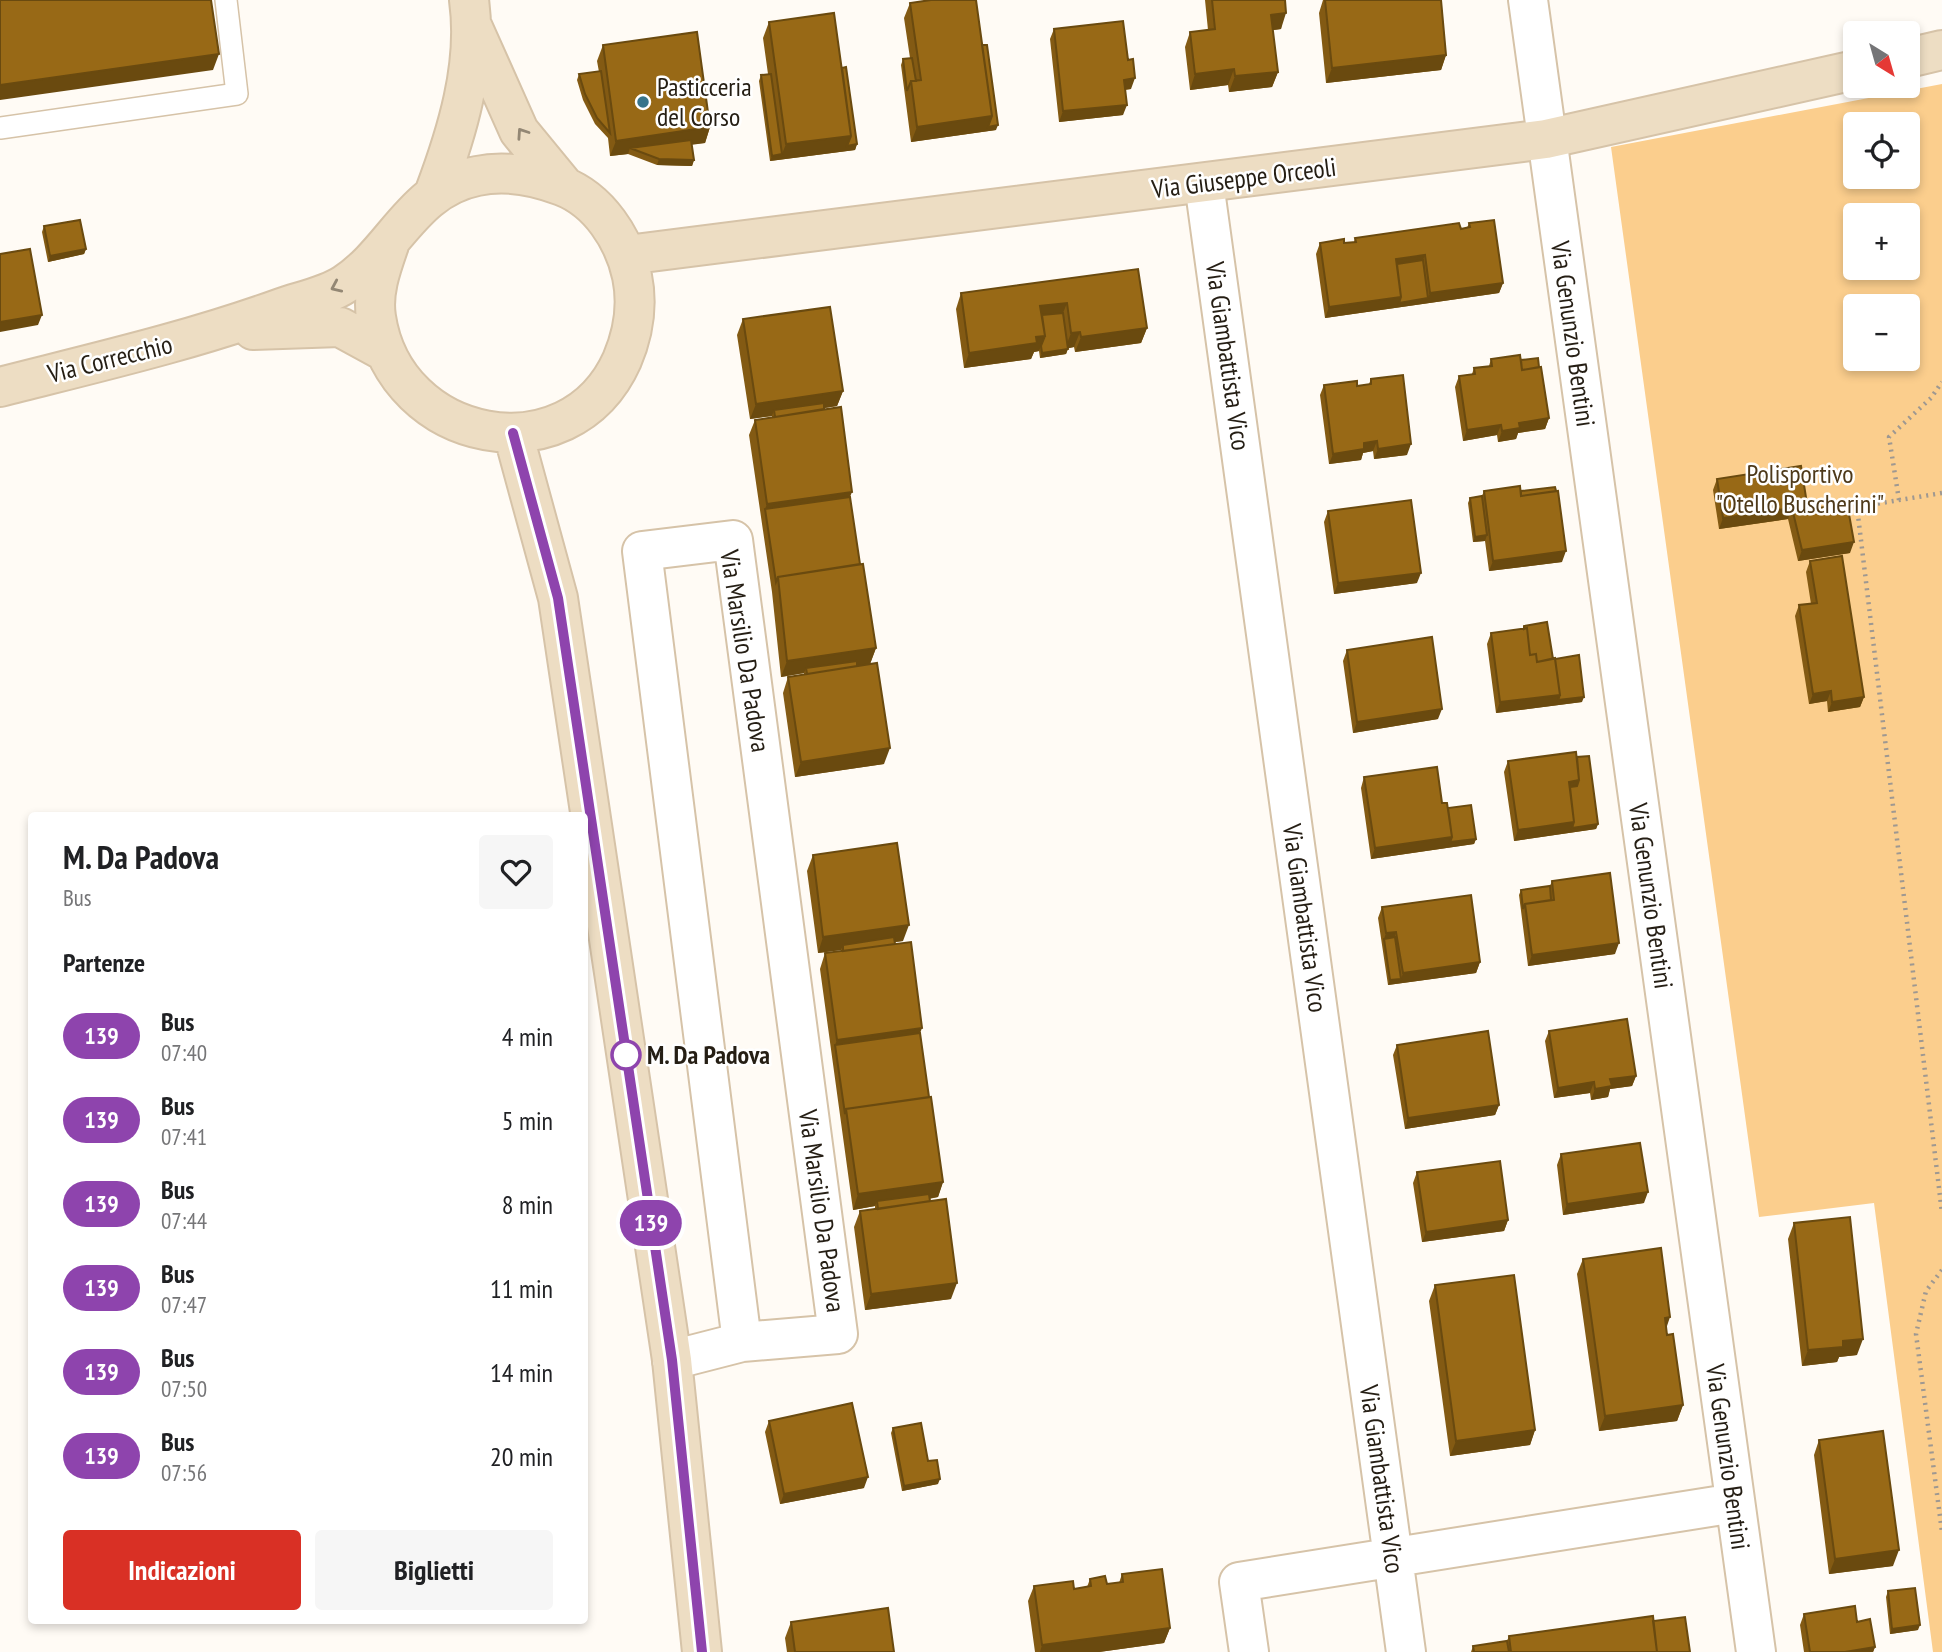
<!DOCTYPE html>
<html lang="it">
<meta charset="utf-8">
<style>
body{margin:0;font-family:"PT Sans Narrow",sans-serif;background:#f6f6f6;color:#202124;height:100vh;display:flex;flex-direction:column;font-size:26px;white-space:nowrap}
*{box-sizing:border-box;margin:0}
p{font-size:23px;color:#757577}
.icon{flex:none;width:38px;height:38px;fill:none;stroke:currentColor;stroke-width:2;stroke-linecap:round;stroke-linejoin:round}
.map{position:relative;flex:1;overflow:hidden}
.drawer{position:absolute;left:28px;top:812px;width:560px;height:812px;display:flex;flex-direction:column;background:#fff;border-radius:7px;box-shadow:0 4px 10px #0003}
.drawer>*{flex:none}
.badge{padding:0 14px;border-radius:23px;font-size:24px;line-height:46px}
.needle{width:46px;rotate:143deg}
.tools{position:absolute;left:1843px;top:21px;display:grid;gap:14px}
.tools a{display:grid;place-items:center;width:77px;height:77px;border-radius:7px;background:#fff;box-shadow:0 4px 10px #0003;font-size:35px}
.map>.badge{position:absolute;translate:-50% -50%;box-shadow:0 0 0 4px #fff}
h2{padding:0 35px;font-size:26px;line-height:63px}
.round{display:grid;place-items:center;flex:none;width:74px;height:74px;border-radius:7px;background:#f6f6f6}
.summary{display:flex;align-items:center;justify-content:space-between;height:119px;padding:0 35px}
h1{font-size:33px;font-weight:800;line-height:52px}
.button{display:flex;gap:14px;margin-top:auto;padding:14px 35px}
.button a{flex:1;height:80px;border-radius:7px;background:#d93025;color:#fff;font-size:28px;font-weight:800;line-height:80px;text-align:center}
.button a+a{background:#f6f6f6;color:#202124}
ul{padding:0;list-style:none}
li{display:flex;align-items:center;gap:21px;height:84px;padding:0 35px}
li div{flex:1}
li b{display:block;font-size:26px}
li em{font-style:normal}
li .badge{min-width:77px;font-weight:700;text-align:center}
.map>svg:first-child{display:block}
.green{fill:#fbce8d;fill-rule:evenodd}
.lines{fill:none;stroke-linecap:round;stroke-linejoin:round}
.lane-casing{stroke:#d6c3a8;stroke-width:24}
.street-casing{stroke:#d6c3a8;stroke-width:42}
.secondary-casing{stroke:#d6c3a8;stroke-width:42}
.path{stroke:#9e9891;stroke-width:4.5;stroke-dasharray:2 5;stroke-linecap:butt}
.lane{stroke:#fff;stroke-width:21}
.street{stroke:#fff;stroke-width:38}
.secondary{stroke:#edddc3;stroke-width:38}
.wall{fill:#835a13}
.shaded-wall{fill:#6a4a0f}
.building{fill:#986916;stroke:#6a4a0f;stroke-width:2}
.oneway{stroke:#938774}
.line-casing{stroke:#fff;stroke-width:16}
.line{stroke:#8e44ad;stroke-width:10}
.poi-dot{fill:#37748b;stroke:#fff;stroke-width:2.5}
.stop-dot{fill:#fff;stroke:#8e44ad;stroke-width:3.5}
.labels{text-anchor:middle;stroke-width:5;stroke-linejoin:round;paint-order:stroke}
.poi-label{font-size:26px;fill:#251e14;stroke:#fff;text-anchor:start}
.street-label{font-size:26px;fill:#251e14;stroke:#fff}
.park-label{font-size:26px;fill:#4e3919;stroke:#fff}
.stop-label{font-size:26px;font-weight:bold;fill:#251e14;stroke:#fff;text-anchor:start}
</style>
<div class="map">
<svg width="1942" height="1652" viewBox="0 0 1942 1652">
<rect width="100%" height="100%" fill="#fffbf5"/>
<!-- green -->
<path class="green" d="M1942,84V1652H1933L1874,1203L1759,1217L1611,147ZM1855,124H1908V177H1855ZM1855,215H1908V268H1855ZM1855,306H1908V359H1855Z"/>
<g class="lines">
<defs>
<path id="lane" d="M0,128L237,94L226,0"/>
<path id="street" d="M1528,0L1756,1652
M1204,183L1406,1652
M733,540L838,1334L742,1342L642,551Z
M672,1360L742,1342
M1249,1652L1239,1582L1735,1503"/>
<path id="secondary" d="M473,28L519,131L565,187
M1908,58L1942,50
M434,194C457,133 478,65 469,0
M627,255L1546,139L1855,70
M253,330L340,327L384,351
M0,387C94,363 190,341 281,308C301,301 327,296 345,284C395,251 412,189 477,176C505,170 536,176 562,186C599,200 624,239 632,276C638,305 634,332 622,360C569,478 395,444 376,317C372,293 381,268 389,245
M513,433L558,598L672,1360L702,1652"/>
</defs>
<!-- lane casing -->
<use href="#lane" class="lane-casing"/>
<!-- street casing -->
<use href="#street" class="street-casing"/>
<!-- secondary casing -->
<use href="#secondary" class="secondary-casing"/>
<!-- path -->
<path class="path" d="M1942,493L1857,507L1942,1213
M1899,500L1889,437L1931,398L1942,382
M1942,1270L1926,1291L1916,1334L1942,1532"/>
<!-- lane -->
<use href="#lane" class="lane"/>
<!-- street -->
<use href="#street" class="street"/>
<!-- secondary -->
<use href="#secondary" class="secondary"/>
</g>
<!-- wall -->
<path class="wall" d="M1205,0H1285L1281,29L1273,30L1278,72L1272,87L1229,92L1228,85L1190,90L1185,47L1190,32L1208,30Z
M1323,0H1441L1446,55L1441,70L1326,83L1319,13Z
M910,3L982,45L996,130L911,142L901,65L903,59L910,58L904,18Z
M769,22L842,68L857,144L855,150L770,161L759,81L761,75L768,74L763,38Z
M1054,29L1131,89L1125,90L1123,115L1059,122L1050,39Z
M603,45L710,127L705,143L691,144L694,160L692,166L657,165L628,154L610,156L608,138L595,124L583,100L577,80L579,74L599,72L597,61Z
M1469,223L1503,283L1499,293L1325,318L1316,254L1320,243H1344L1354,242L1355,238L1461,229L1467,228Z
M44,226L86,249L84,254L48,262L42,232Z
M1138,269L1147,328L1141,343L1075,352L1074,347L1068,348L1066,354L1040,358L1039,351L1034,352L1031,359L964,368L956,309L961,293Z
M743,319L843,391L837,406L824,408L850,497L860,564L876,648L870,664L884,764L795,777L783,693L788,677L804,675V673L781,677L772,592L749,435L755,420L772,417V416L750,419L737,335Z
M1491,359L1521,360L1539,367L1549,418L1545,429L1518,433L1516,439L1498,442L1497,435L1463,441L1455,387L1459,376L1472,374L1474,368L1489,366Z
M1371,379L1407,455L1374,459L1373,451L1363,453L1361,460L1329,464L1320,395L1324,385L1357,386L1369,384Z
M1717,479L1808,510L1850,553L1798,561L1788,519L1719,529L1713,490Z
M1484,491H1521L1562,562L1489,571L1485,541L1473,542L1468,503L1470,498L1482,496Z
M1328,511L1417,583L1334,594L1324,522Z
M1810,561L1864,697L1860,707L1828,712L1827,701L1809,704L1795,616L1799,605L1811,604L1806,572Z
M1524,626L1553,659L1582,702L1496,713L1487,644L1491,633L1523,629Z
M1347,650L1438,719L1353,733L1343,661Z
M1577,757L1598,824L1596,829L1514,841L1504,772L1508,761Z
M1364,777L1442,803L1448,808L1476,839L1474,844L1371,859L1361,788Z
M813,855L903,941L895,942L920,1033L929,1097L943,1182L938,1197L929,1199L951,1299L865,1310L854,1227L860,1211L875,1209V1206L853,1210L820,969L825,953L841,951V950L818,953L807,871Z
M1552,881L1615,954L1528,966L1519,895L1521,890L1550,886Z
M1382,907L1480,962L1476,973L1388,985L1378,918Z
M1549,1031L1636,1076L1632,1086L1610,1089L1608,1097L1591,1100L1590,1093L1554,1098L1545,1041Z
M1397,1045L1499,1105L1495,1115L1405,1129L1393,1055Z
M1561,1154L1644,1203L1563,1215L1557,1165Z
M1417,1172L1508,1220L1504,1231L1422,1242L1413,1183Z
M1794,1223L1857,1355L1839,1357L1837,1362L1802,1366L1788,1239Z
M1583,1259L1666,1328L1683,1405L1677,1421L1599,1431L1577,1274Z
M1435,1285L1535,1430L1530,1445L1450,1456L1429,1301Z
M769,1421L864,1488L780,1504L765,1432Z
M893,1428L928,1461L938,1484L902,1491L891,1433Z
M1819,1440L1893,1566L1829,1574L1814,1455Z
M1122,1574L1170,1628L1164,1643L1099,1652H1035L1028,1601L1034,1586L1074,1589L1087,1587L1090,1579L1107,1584L1119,1583Z
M1888,1591L1918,1630L1890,1634L1886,1597Z
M1804,1614L1857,1622L1875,1647L1873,1652H1804L1800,1625Z
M1653,1621L1690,1652H1471L1473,1646L1507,1641L1509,1636Z
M791,1622L894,1652H787L785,1638Z"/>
<!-- shaded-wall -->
<path class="shaded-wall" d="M1286,13L1281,29L1265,31L1271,15Z
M219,54L213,70L0,100V85Z
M1446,55L1441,70L1326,83L1332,68Z
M1234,69L1228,85L1190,90L1195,74Z
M1278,72L1272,87L1229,92L1235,76Z
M1135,78L1131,89L1120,90L1124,80Z
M1127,105L1123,115L1059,122L1063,111Z
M992,116L998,125L996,130L911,142L917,127Z
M710,127L705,143L640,152L630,148L628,154L610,156L616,141Z
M851,136L857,144L855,150L770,161L772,156L782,154L786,144Z
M659,159L694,160L692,166L657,165Z
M86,249L84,254L48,262L50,256Z
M1425,255L1421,265L1395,269L1396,259Z
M1503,283L1499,293L1325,318L1329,307L1401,297L1428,298L1430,293Z
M1067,303L1061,318L1037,321L1040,306Z
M42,315L38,325L0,332V322Z
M1147,328L1141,343L1075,352L1081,337Z
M1080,332L1074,347L1065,349L1071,333Z
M1045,336L1039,351L1034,352L1031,359L964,368L969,353L1036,337Z
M1068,349L1066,354L1040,358L1042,353Z
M843,391L837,406L775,416L774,410L772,416L750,419L756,404Z
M1549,418L1545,429L1518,433L1516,439L1498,442L1502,431L1519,423Z
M1501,425L1497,435L1463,441L1467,430Z
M1377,441L1373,451L1363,453L1361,460L1329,464L1333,454L1364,443Z
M1411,444L1407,455L1374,459L1378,449Z
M852,492L846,507L765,509L767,504Z
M1792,508L1788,519L1719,529L1723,518Z
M1487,535L1485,541L1473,542L1475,537Z
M1854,542L1850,553L1798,561L1802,550Z
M1566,551L1562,562L1489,571L1493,561Z
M1421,573L1417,583L1334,594L1338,583Z
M876,648L870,664L807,673L806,668L804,673L781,677L787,661Z
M1831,691L1827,701L1809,704L1813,694Z
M1560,695L1584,697L1582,702L1496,713L1500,702Z
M1864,697L1860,707L1828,712L1832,702Z
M1442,709L1438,719L1353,733L1357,722Z
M890,748L884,764L795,777L801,762Z
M1579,780L1576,791L1568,792L1569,782Z
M1574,822L1598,824L1596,829L1514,841L1518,830Z
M1452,837L1476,839L1474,844L1371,859L1375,848Z
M909,925L903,941L843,949V945L841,950L818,953L823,937Z
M1396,932L1393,942L1384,939L1386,933Z
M1619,943L1615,954L1528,966L1532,955Z
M1480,962L1476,973L1388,985L1390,980L1401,979L1403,973Z
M922,1028L916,1044L835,1045L837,1040Z
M1636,1076L1632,1086L1610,1089L1608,1097L1591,1100L1595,1089L1610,1079Z
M1594,1082L1590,1093L1554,1098L1558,1088Z
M1499,1105L1495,1115L1405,1129L1408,1118Z
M943,1182L938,1197L878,1206L877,1201L875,1206L853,1210L858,1194Z
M1648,1192L1644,1203L1563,1215L1567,1204Z
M1508,1220L1504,1231L1422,1242L1426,1232Z
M957,1283L951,1299L865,1310L871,1294Z
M1670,1317L1665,1332V1318Z
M1863,1339L1857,1355L1839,1357L1837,1362L1802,1366L1808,1350L1843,1341Z
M1683,1405L1677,1421L1599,1431L1605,1416Z
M1535,1430L1530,1445L1450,1456L1456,1441Z
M868,1477L864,1488L780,1504L784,1494Z
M940,1479L938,1484L902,1491L904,1486Z
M1899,1550L1893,1566L1829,1574L1835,1559Z
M1920,1625L1918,1630L1890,1634L1892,1629Z
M1170,1628L1164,1643L1099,1652H1040L1042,1645Z
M1875,1647L1873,1652H1845Z"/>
<!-- building -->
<path class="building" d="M0,0H211L219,54L0,85Z
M931,0H976L992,116L917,127L911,81L921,80L910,3Z
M1212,0H1285L1286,13L1271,15L1278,72L1235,76L1234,69L1195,74L1190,32L1215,29Z
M1325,0H1441L1446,55L1332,68Z
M834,13L851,136L786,144L769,22Z
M1123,21L1128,60L1133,59L1135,78L1124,80L1127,105L1063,111L1054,29Z
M697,32L710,127L616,141L603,45Z
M982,45H987L998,125L988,127L992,116Z
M912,58L916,81H911L907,91L903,59Z
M846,67L857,144L847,146L851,136L842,68Z
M601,71L610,133L597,118L585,94L579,74Z
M771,74L782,154L772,156L761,75Z
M691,140L694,160L659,159L630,148Z
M80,220L86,249L50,256L44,226Z
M1494,220L1503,283L1430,293L1425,255L1396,259L1401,297L1329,307L1320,243L1344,239V243L1356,242L1355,238L1459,223L1461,229L1470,227L1469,223Z
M30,249L42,315L0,322V254Z
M1423,260L1428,298L1399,303L1401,297L1397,264Z
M1138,269L1147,328L1081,337L1080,332L1071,333L1067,303L1040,306L1045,336L1036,337L1037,343L969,353L961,293Z
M830,307L843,391L756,404L743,319Z
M1063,313L1068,349L1042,353L1041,346L1045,336L1042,315Z
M1520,355L1522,370L1541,367L1549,418L1519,423L1520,428L1502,431L1501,425L1467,430L1459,376L1475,374L1474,368L1492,366L1491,359Z
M1538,358L1539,367L1522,370L1521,360Z
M1403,375L1411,444L1378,449L1377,441L1364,443V449L1333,454L1324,385L1357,381V386L1371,384V379Z
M824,403V409L775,417L774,410Z
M841,407L852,492L767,504L755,420Z
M1801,466L1808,510L1847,503L1854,542L1802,550L1792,508L1723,518L1717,479Z
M1520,486L1521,496L1558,491L1566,551L1493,561L1484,491Z
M1555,487L1556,491L1521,496V491Z
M1482,496L1487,535L1475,537L1470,498Z
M850,497L860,564L778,577L776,582L765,509Z
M1411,500L1421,573L1338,583L1328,511Z
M1842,556L1864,697L1832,702L1831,691L1813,694L1799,605L1817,603L1810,561Z
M863,564L876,648L787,661L778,577Z
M1547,622L1553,659L1537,662L1536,654L1530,655L1527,628L1524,629V626Z
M1527,628L1530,655L1536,654L1537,662L1555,658L1560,695L1500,702L1491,633Z
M1432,637L1442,709L1357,722L1347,650Z
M1579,655L1584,697L1558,700L1560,695L1555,659Z
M857,661V666L807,674L806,668Z
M877,663L890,748L801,762L788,677Z
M1576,752L1579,780L1569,782L1574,822L1518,830L1508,761Z
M1589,756L1598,824L1572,828L1574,822L1570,787L1577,786L1579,780L1577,757Z
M1437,767L1442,803H1447L1452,837L1375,848L1364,777Z
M1471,805L1476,839L1450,842L1452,837L1448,808Z
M897,843L909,925L823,937L813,855Z
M1610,873L1619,943L1532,955L1525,904L1554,900L1552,881Z
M1550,886L1551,900L1525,904L1523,909L1521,890Z
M1471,895L1480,962L1403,973L1396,932L1386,933L1382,907Z
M894,937L895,944L843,951V945Z
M1395,937L1401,979L1390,980L1384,939Z
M911,942L922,1028L837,1040L825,953Z
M1627,1019L1636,1076L1610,1079L1612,1086L1595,1089L1594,1082L1558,1088L1549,1031Z
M1488,1031L1499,1105L1408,1118L1397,1045Z
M920,1033L929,1097L846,1109L845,1114L835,1045Z
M931,1097L943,1182L858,1194L846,1109Z
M1640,1143L1648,1192L1567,1204L1561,1154Z
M1500,1161L1508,1220L1426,1232L1417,1172Z
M929,1194L930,1201L878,1209L877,1201Z
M946,1199L957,1283L871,1294L860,1211Z
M1850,1217L1863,1339L1843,1341V1347L1808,1350L1794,1223Z
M1661,1248L1670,1317L1665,1318L1667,1335L1673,1334L1683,1405L1605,1416L1583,1259Z
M1514,1275L1535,1430L1456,1441L1435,1285Z
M852,1403L868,1477L784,1494L769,1421Z
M921,1423L928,1461L937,1460L940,1479L904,1486L893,1428Z
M1883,1431L1899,1550L1835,1559L1819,1440Z
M1162,1569L1170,1628L1042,1645L1034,1586L1073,1581L1074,1589L1091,1586L1090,1579L1105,1576L1107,1584L1123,1582L1122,1574Z
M1915,1588L1920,1625L1892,1629L1888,1591Z
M1855,1606L1857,1622L1870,1619L1875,1647L1845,1652H1810L1804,1614Z
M888,1608L894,1652H795L791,1622Z
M1653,1616L1657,1652H1511L1509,1636Z
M1685,1617L1690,1652H1657L1653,1621Z
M1507,1641L1509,1652H1474L1473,1646Z"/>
<!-- one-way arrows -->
<defs><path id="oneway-chevron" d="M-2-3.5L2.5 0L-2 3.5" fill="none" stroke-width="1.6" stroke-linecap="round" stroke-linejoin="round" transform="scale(1.75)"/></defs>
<g class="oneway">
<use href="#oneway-chevron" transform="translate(522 133) rotate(-124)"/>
<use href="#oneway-chevron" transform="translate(336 287) rotate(156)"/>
</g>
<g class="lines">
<defs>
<path id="line" d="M513,433L558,598L672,1360L702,1652"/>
</defs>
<!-- line casing -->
<use href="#line" class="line-casing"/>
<!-- line -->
<use href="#line" class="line"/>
</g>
<!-- markers -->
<circle class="poi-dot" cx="643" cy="102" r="7"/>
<circle class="stop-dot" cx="626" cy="1055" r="14"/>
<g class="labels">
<!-- poi labels -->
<g class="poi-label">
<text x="657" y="96">Pasticceria<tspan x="657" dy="30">del Corso</tspan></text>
</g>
<!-- street labels -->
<g class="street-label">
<text transform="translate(1244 178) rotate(-7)" y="9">Via Giuseppe Orceoli</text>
<text transform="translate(1573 334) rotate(82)" y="9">Via Genunzio Bentini</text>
<text transform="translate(1228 356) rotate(82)" y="9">Via Giambattista Vico</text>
<text transform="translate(110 359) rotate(-14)" y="9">Via Correcchio</text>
<text transform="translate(745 651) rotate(81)" y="9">Via Marsilio Da Padova</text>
<text transform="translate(1651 896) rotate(82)" y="9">Via Genunzio Bentini</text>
<text transform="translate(1305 918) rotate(82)" y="9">Via Giambattista Vico</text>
<text transform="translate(822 1211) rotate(82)" y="9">Via Marsilio Da Padova</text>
<text transform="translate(1728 1457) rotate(82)" y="9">Via Genunzio Bentini</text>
<text transform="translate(1382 1479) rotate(82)" y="9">Via Giambattista Vico</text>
</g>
<!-- park labels -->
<g class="park-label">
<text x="1800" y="483">Polisportivo<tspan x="1800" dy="30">"Otello Buscherini"</tspan></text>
</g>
<!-- stop labels -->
<g class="stop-label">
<text x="647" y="1064">M. Da Padova</text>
</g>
</g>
</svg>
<div class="tools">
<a><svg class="needle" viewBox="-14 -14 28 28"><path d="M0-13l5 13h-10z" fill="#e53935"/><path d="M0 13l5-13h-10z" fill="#757577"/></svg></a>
<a><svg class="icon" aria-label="locate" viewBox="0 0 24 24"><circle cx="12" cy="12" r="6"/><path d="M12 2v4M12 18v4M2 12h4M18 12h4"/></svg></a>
<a>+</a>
<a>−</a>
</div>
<b class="badge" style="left:651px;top:1223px;background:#8e44ad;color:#fff">139</b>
<section class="drawer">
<div class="summary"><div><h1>M. Da Padova</h1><p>Bus</p></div><a class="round"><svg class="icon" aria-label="heart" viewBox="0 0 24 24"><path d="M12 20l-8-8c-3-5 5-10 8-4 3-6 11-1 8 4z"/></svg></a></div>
<h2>Partenze</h2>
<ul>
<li><span class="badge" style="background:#8e44ad;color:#fff">139</span><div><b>Bus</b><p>07:40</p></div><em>4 min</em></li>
<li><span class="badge" style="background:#8e44ad;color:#fff">139</span><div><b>Bus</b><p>07:41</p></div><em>5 min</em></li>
<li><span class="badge" style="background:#8e44ad;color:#fff">139</span><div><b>Bus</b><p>07:44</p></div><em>8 min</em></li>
<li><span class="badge" style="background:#8e44ad;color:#fff">139</span><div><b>Bus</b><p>07:47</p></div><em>11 min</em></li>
<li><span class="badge" style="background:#8e44ad;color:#fff">139</span><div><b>Bus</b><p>07:50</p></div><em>14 min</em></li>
<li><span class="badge" style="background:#8e44ad;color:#fff">139</span><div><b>Bus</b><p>07:56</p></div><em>20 min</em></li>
</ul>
<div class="button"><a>Indicazioni</a><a>Biglietti</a></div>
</section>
</div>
